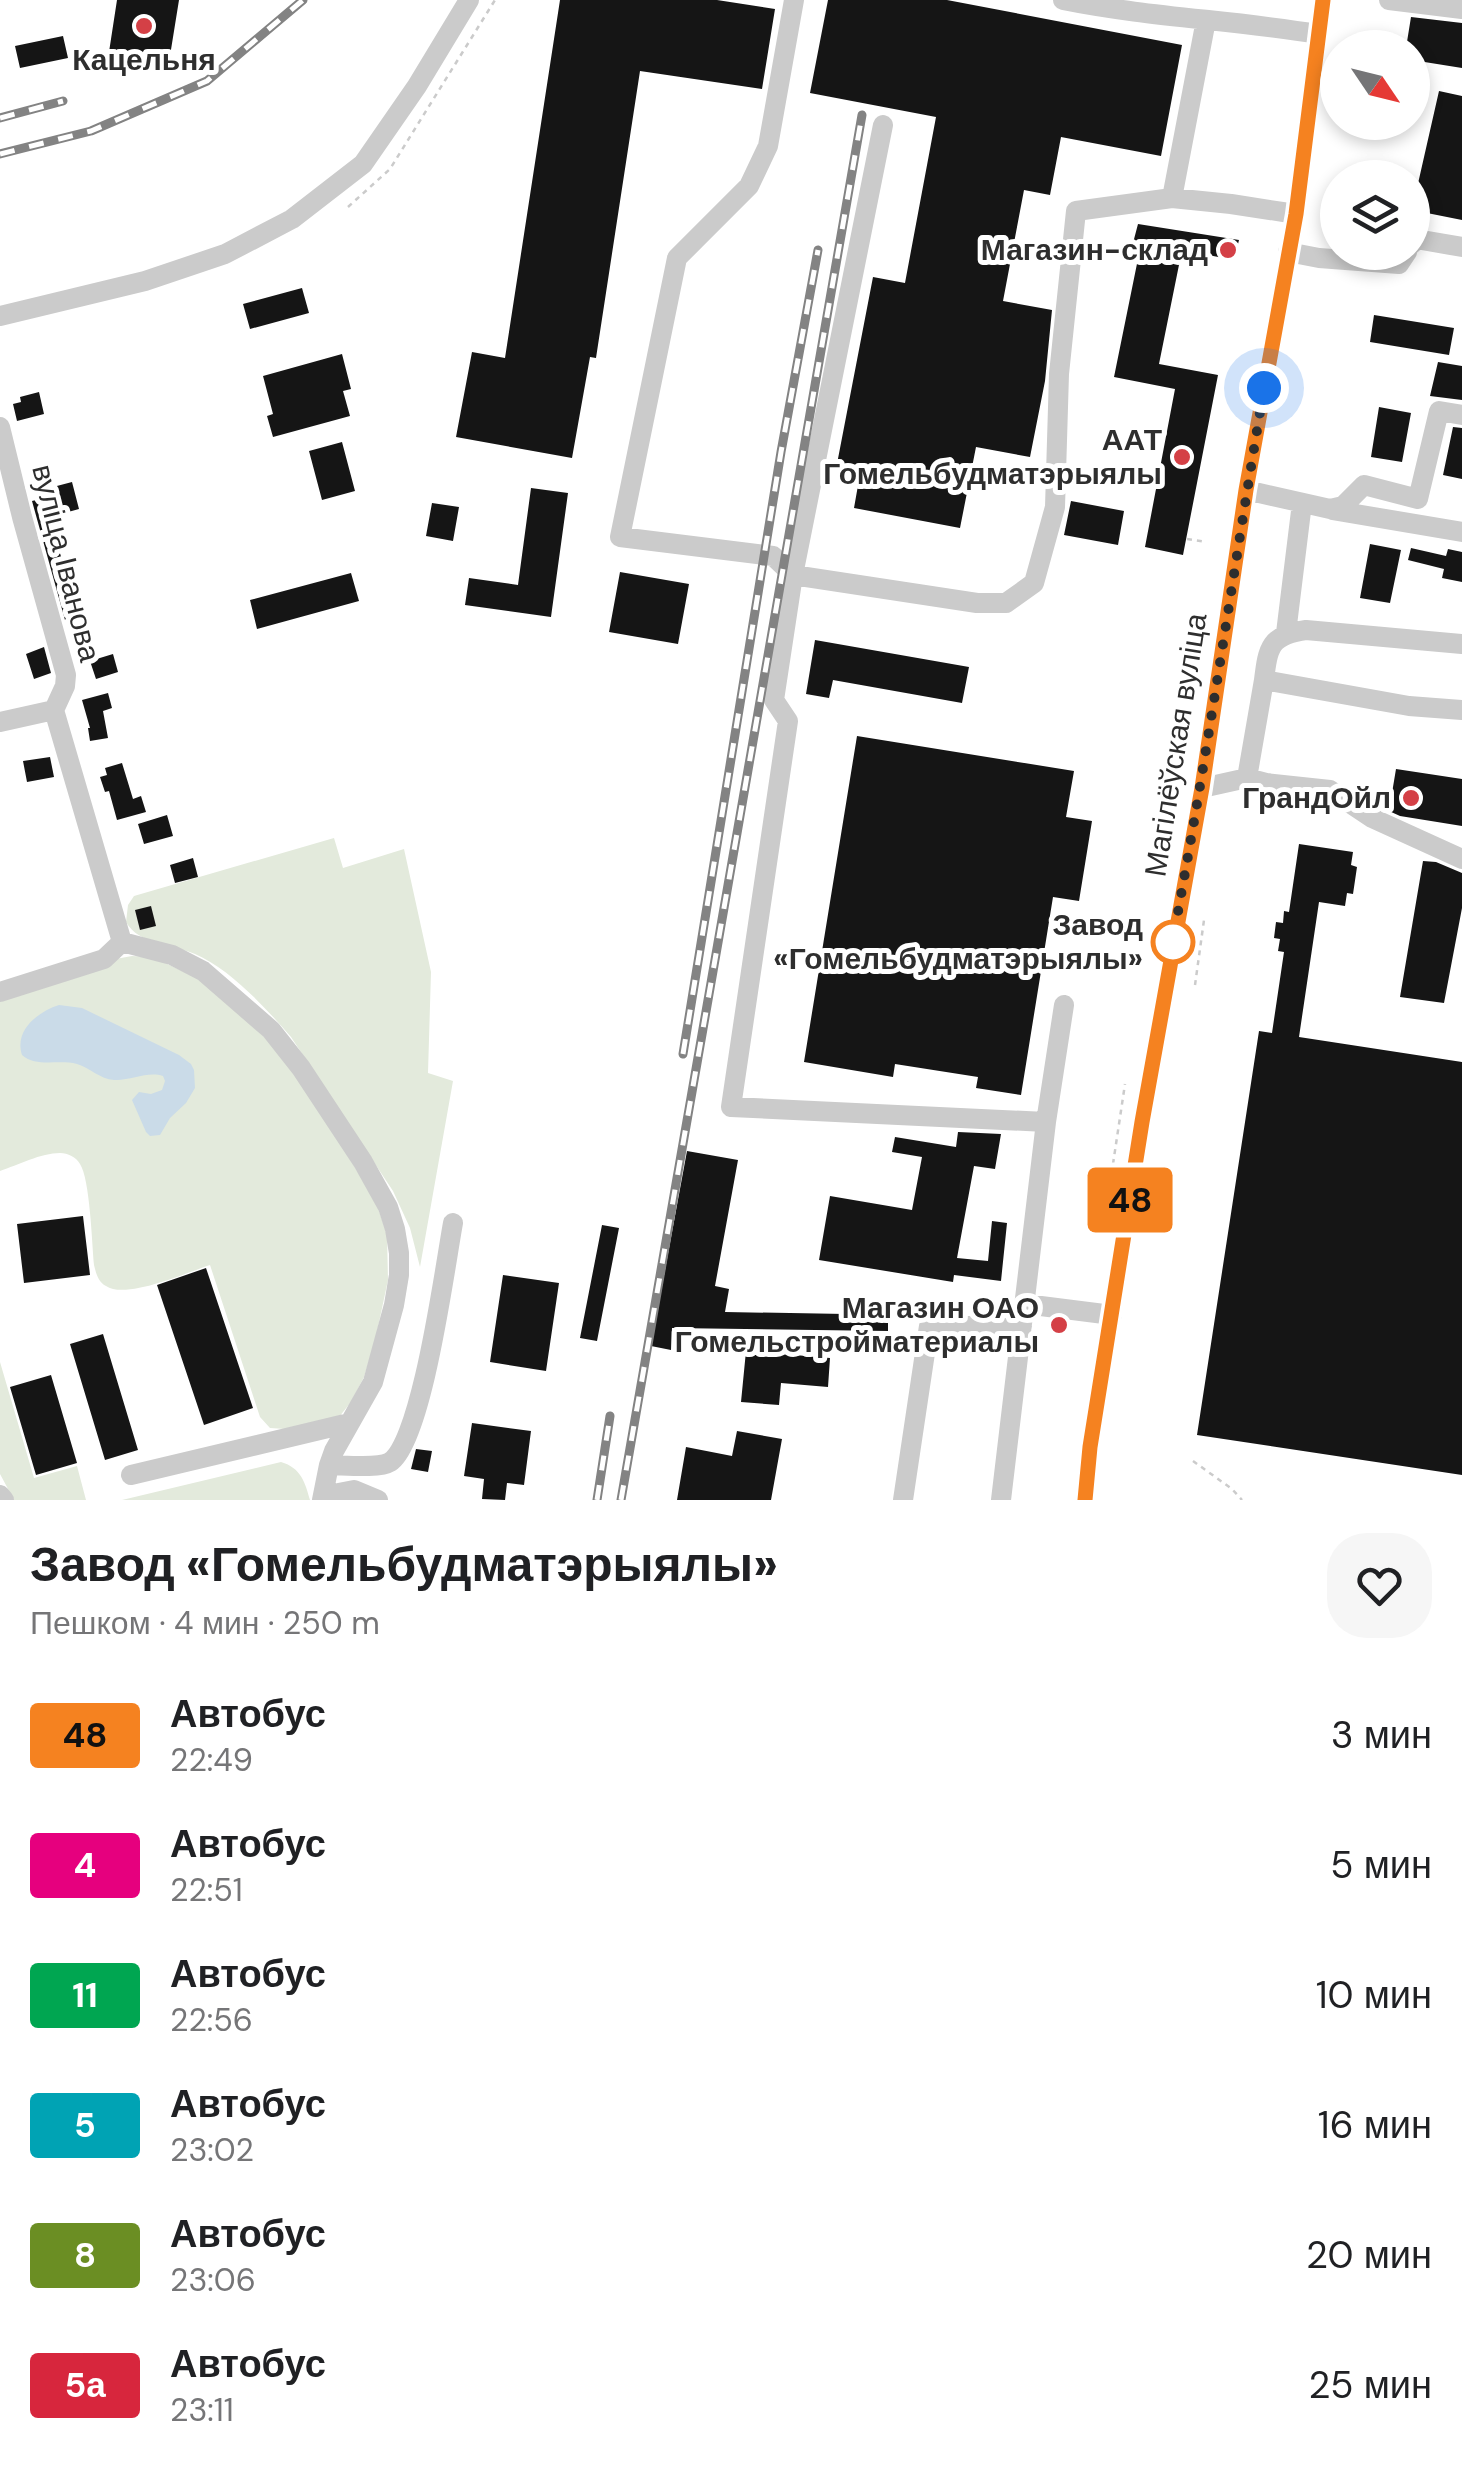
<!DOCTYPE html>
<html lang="ru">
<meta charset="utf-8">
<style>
body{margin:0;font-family:"DM Sans",sans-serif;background:#f6f6f6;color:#202124;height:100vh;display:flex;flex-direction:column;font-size:38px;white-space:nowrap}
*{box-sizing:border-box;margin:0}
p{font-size:32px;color:#757577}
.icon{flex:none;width:55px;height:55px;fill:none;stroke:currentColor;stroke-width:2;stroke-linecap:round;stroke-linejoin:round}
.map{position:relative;height:1500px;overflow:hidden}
.sheet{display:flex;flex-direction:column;background:#fff;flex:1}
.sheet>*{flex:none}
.badge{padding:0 20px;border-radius:8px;font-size:35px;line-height:65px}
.needle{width:65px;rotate:125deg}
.buttons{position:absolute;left:1320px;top:30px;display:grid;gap:20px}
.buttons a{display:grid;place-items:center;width:110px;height:110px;border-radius:50%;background:#fff;box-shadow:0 5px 15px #0003;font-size:50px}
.you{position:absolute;width:50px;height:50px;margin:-25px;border:8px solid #fff;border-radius:50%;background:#1a73e8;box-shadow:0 0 0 15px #1a73e833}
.map>.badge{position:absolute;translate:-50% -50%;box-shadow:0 0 0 5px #fff}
.round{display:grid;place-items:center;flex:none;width:105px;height:105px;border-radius:40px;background:#f6f6f6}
.overview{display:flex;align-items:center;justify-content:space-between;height:170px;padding:0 30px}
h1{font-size:48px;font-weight:800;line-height:75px}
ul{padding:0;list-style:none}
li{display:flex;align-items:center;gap:30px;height:130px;padding:0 30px}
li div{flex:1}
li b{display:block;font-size:38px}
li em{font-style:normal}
li .badge{min-width:110px;font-weight:700;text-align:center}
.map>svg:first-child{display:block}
.green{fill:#e3eadc}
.water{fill:#cadbe8}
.building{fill:#151515}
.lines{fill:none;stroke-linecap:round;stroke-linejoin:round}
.path{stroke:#cbcbcb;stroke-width:2.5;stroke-dasharray:5 5;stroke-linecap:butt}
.minor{stroke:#cbcbcb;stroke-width:20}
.rail-casing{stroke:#838383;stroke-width:9}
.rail{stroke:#fff;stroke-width:5;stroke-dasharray:15;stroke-linecap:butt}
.line-casing{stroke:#fff;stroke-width:22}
.line{stroke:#f58220;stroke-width:15}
.walk{stroke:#2e2e2e;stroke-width:10;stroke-dasharray:0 18}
.poi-dot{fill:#d44046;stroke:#fff;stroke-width:4}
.stop-dot{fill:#fff;stroke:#f58220;stroke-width:5}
.labels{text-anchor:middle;stroke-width:10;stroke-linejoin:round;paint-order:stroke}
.poi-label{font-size:30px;font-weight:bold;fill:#2e2e2e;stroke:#fff;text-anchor:end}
.street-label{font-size:30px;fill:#2e2e2e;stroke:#fff}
.stop-label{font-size:30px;font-weight:bold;fill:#2e2e2e;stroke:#fff;text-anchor:end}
</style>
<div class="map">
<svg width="1462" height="1500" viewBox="0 0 1462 1500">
<rect width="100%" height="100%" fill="#fff"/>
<!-- green -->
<path class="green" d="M334,838L343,868L404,849L431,972L428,1073L453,1081L420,1267L410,1228L393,1191L291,1037C266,1008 230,969 195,954C172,944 139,945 126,922L128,905L134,896Z
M132,956L152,957L202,980L270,1042L317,1105L376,1202L387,1235L388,1280L375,1341L364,1377L351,1402L339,1417L285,1429L270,1428L260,1417L210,1265C188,1272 126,1300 106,1286C98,1282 96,1273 94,1265C92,1244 90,1179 80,1164C76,1157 68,1153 60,1153C41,1153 18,1165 0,1171V998L110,960Z
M0,1362L34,1478L77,1466L86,1500H14L0,1474Z
M281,1462C301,1468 305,1482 310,1500H122Z"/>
<!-- water -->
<path class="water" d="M59,1005L82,1008L179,1055L191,1064L194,1070L195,1088L186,1103L170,1118L160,1135L150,1136L146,1132L132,1100L139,1092L151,1094L162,1090L165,1081L163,1076C147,1071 131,1081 114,1080C100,1079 90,1068 77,1064C58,1059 37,1068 22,1055C14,1031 37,1012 59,1005Z"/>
<!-- building -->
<path class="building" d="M117,0H179L169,62L109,52Z
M560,0H717L775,9L762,89L640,71L596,358L590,357L572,458L456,437L472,352L505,358Z
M828,0H947L1182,45L1161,156L1061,137L1050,195L1024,190L1003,301L1052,310L1045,381L1030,457L976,447L960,528L854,508L860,474L836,469L873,277L905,283L936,117L810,93Z
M1411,17L1462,23V68L1412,60V48H1406Z
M63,36L68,58L20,68L15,46Z
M1439,91L1462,96V220L1412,210Z
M1138,224L1239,240L1234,260L1182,250L1159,364L1218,375L1183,555L1145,547L1175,389L1114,377L1141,244L1133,243Z
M302,288L309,313L250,329L243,304Z
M1374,315L1454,328L1449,355L1370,342Z
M342,354L351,389L343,391L350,416L273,437L267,416L273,414L263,376Z
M1438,362L1462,366V400L1430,396Z
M39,392L44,414L17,421L13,404L21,402L20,397Z
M1379,407L1411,413L1402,462L1371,457Z
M1453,427L1462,428V479L1443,475Z
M342,442L355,491L322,500L309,451Z
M72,482L79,509L50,517L73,600L82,598L86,615L65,620L32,501L36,500L34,492Z
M531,488L568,493L551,617L465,605L469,578L518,585Z
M1071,501L1124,511L1118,545L1064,535Z
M432,503L459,507L453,541L426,536Z
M1370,544L1401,550L1390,603L1360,598Z
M1411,548L1446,556L1448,549L1462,552V582L1442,578L1444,569L1408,560Z
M620,572L689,584L678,644L609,632Z
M351,573L359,601L257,629L250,600Z
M815,640L969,667L962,703L833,680L829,698L806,694Z
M44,647L51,673L34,679L26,654Z
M113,654L118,672L96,679L90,661Z
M108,693L112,708L103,711L108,738L90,741L88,728H90L82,700Z
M857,736L1074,771L1066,817L1092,821L1079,901L1053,897L1021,1095L976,1088L978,1077L895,1064L893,1077L804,1062Z
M50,757L54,777L27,782L23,761Z
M122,763L133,799L141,796L146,812L117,820L109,791L105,792L100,777L107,775L105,768Z
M1396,769L1462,779V826L1400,816L1389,811Z
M167,815L173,836L144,844L138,824Z
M1299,844L1353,852L1351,865L1357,867L1353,894L1347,893L1345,906L1319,902L1299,1037L1462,1062V1475L1197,1435L1259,1031L1272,1033L1284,952L1278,951L1280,939L1274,938L1276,922L1283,923L1284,911L1289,912Z
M193,858L198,877L175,883L170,865Z
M1423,861L1436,862L1462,873V908L1444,1003L1400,997Z
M151,906L156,926L140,930L135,910Z
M958,1132L1001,1134L995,1169L974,1166L957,1258L988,1261L992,1221L1007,1223L1001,1281L954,1275L953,1282L819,1260L830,1196L912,1210L922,1157L892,1152L895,1137L956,1147Z
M687,1151L738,1160L715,1286L729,1289L725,1312L846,1314V1302L888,1303V1331L672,1328L671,1350L651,1346Z
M83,1216L90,1275L24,1283L17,1224Z
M602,1225L619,1228L597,1341L580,1338Z
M206,1268L253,1408L204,1425L157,1285Z
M503,1275L559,1283L546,1371L490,1362Z
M103,1334L138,1450L105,1460L70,1344Z
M746,1351L830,1358L828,1387L781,1383L779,1405L741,1402Z
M51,1375L77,1463L36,1475L10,1387Z
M472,1423L531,1431L524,1485L507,1483L505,1500L482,1499L484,1479L464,1476Z
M737,1431L782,1439L771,1500H677L686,1447L732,1456Z
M416,1449L432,1451L428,1472L411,1469Z"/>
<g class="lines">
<!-- path -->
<path class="path" d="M348,207L390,169L495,0
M1187,539L1206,542
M1195,985L1204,920
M1113,1164L1125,1084
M1193,1461L1232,1489L1242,1500"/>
<!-- minor -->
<path class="minor" d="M794,0L768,146L749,186L677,258L620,537L773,556L793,575L774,700L788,721L731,1107L1046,1122L1064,1005
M1063,0C1147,17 1233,20 1318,34
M1389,0L1462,9
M1206,20L1172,198L1231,204L1296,214
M883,125L793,575L977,603H1006L1034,583L1055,507L1059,374L1076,211L1172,198
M1412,244L1416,239L1462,247
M1288,252L1319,258L1399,264L1407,252
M0,316L145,281L225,254L292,219L363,164L417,86L469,0
M0,427L22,517L66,675L65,686L54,710L122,942
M1246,490L1330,509L1343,506L1364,485L1418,499L1439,411L1462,415
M1332,510L1462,532
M1286,633L1302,503
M1264,680C1268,647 1270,635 1306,630L1462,644
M0,722L54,710
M1247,778L1266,783L1330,790L1372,818L1462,859
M1202,788L1247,778L1264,680L1409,706L1462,710
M0,992L104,959L122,942L172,955L203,971L271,1030L301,1068L363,1162L388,1207L395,1229L399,1253V1275L394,1305L373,1382L334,1451L329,1465L322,1500
M1025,1304L1112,1315
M329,1465C343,1465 379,1469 390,1462C422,1442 445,1266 453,1223
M131,1475L349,1423
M0,1495L4,1500
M323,1496L354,1490L378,1500
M903,1500L929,1326H1022
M1001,1500L1046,1122
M1085,1500L1090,1447L1142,1122L1202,788L1246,490L1296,214L1323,0"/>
<defs>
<path id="rail" d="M0,118L63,101
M0,154L91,131L207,81L303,0
M683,1054L781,452L818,250
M597,1500L610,1416
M621,1500L862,115"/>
</defs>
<!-- rail casing -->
<use href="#rail" class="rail-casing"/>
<!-- rail -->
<use href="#rail" class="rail"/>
</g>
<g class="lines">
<defs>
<path id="line" d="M1085,1500L1090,1447L1142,1122L1202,788L1246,490L1296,214L1323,0"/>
</defs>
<!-- line casing -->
<use href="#line" class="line-casing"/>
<!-- line -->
<use href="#line" class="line"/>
<!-- walk -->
<path class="walk" d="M1173,942L1172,944C1207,759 1233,573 1264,388"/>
</g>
<!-- markers -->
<g class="poi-dot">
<circle cx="144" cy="26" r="10"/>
<circle cx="1228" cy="250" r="10"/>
<circle cx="1182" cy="457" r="10"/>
<circle cx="1411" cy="798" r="10"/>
<circle cx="1059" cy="1325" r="10"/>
</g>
<circle class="stop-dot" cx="1173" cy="942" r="20"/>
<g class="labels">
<!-- poi labels -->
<g class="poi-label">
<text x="144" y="70" text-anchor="middle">Кацельня</text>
<text x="1208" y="260">Магазин-склад</text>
<text x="1162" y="450">ААТ<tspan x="1162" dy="34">Гомельбудматэрыялы</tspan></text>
<text x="1391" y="808">ГрандОйл</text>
<text x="1039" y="1318">Магазин ОАО<tspan x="1039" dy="34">Гомельстройматериалы</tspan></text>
</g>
<!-- street labels -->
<g class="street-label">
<text transform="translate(66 563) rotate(76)" y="10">вуліца Іванова</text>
<text transform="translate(1176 745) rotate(-81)" y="10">Магілёўская вуліца</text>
</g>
<!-- stop labels -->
<g class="stop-label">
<text x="1143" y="935">Завод<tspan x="1143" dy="34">«Гомельбудматэрыялы»</tspan></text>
</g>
</g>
</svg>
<div class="buttons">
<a><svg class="needle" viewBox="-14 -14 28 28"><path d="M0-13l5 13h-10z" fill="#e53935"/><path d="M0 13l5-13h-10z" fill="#757577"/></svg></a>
<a><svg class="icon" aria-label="layers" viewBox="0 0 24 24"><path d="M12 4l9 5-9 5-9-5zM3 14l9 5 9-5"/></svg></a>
</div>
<div class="you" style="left:1264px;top:388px"></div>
<b class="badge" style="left:1130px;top:1200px;background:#f58220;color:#111">48</b>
</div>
<section class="sheet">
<div class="overview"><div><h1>Завод «Гомельбудматэрыялы»</h1><p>Пешком · 4 мин · 250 m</p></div><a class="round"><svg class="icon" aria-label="heart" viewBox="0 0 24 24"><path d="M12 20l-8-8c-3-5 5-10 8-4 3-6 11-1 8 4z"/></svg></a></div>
<ul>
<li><span class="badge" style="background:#f58220;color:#111">48</span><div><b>Автобус</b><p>22:49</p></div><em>3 мин</em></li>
<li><span class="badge" style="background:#e6007e;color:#fff">4</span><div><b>Автобус</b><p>22:51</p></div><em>5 мин</em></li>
<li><span class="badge" style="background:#00a651;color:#fff">11</span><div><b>Автобус</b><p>22:56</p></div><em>10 мин</em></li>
<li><span class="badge" style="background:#00a3b4;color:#fff">5</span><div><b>Автобус</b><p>23:02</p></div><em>16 мин</em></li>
<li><span class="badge" style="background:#6b8e23;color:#fff">8</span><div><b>Автобус</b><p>23:06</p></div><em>20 мин</em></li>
<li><span class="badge" style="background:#d7263d;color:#fff">5а</span><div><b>Автобус</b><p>23:11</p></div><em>25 мин</em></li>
</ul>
</section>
